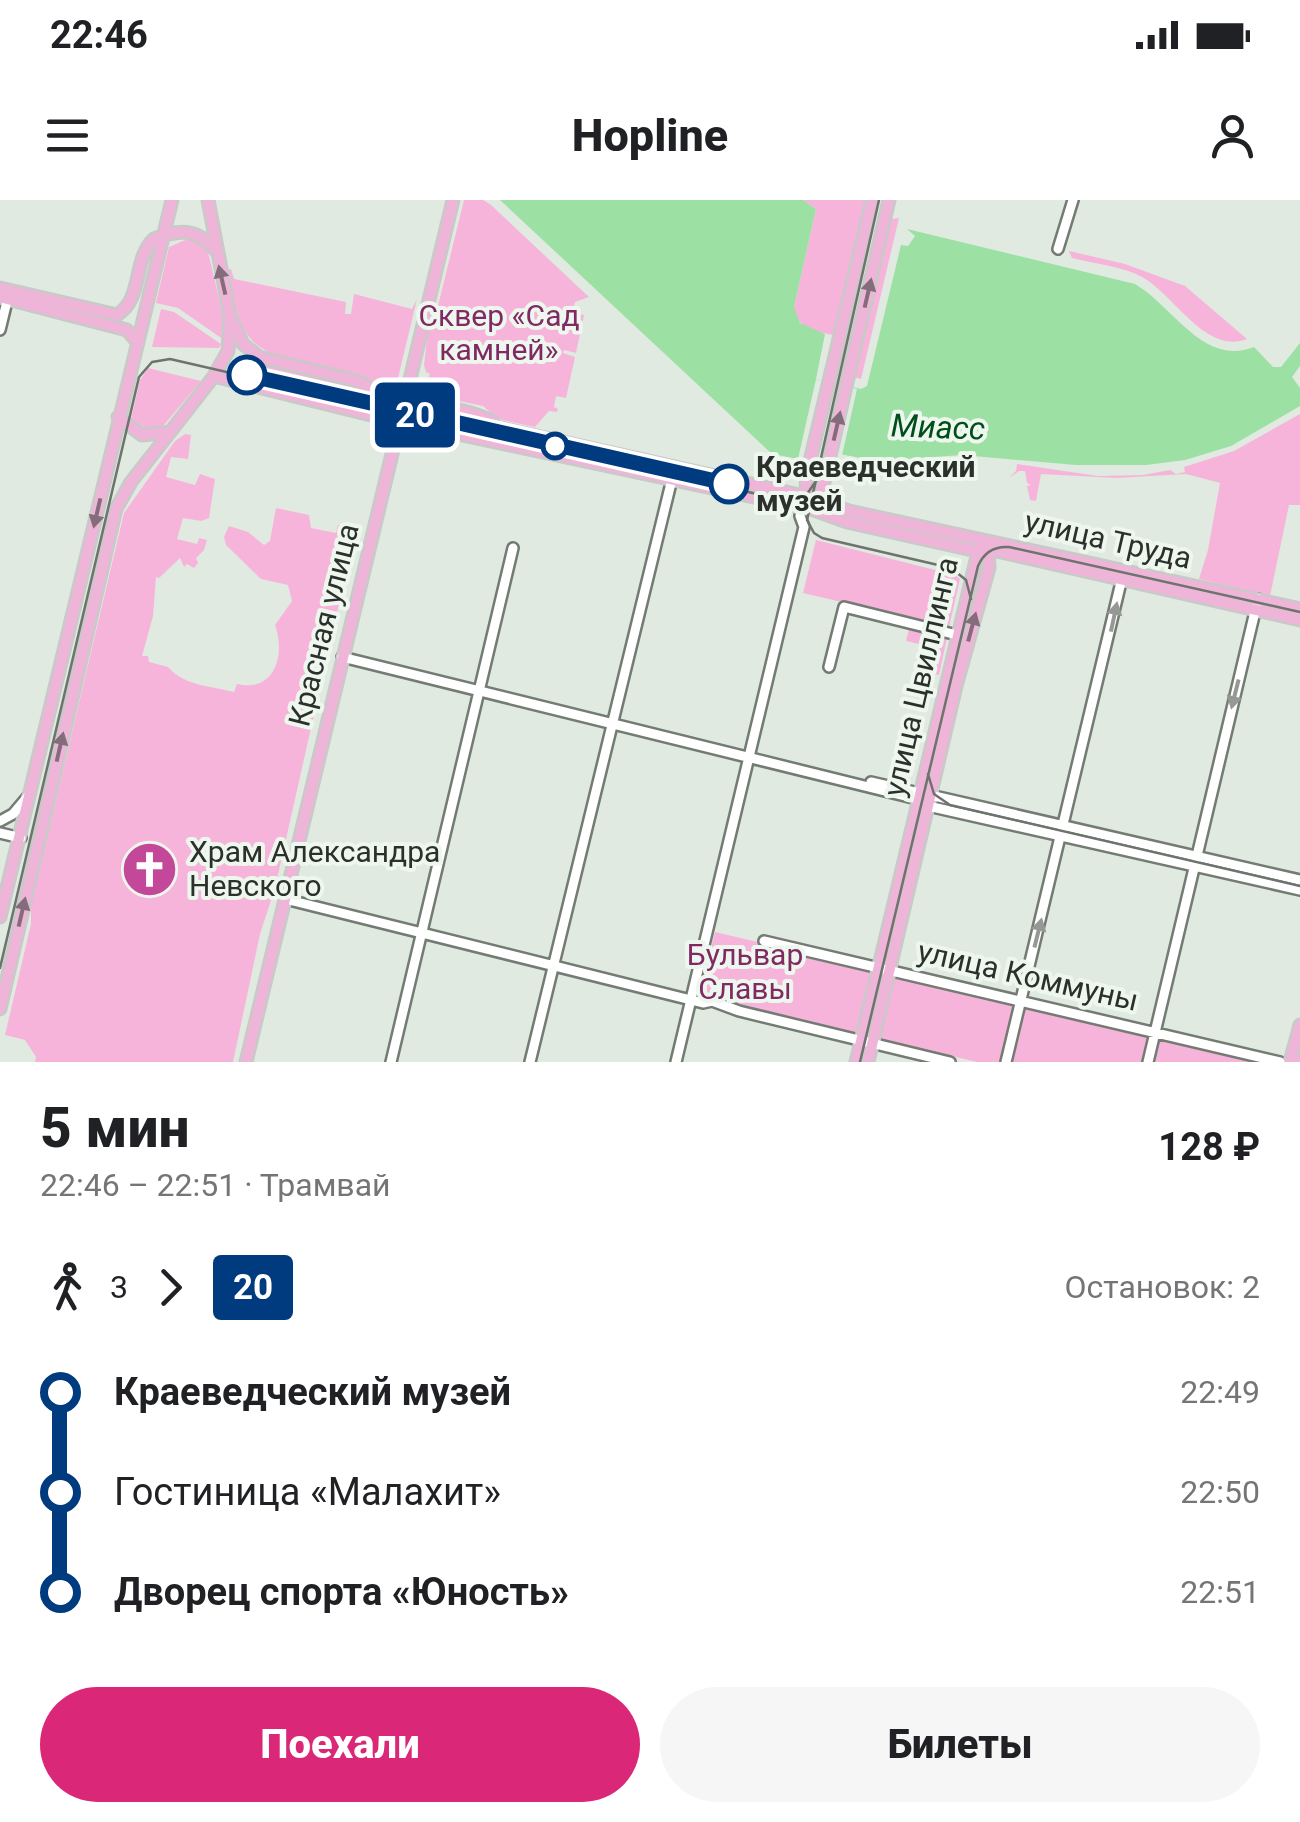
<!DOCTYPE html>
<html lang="ru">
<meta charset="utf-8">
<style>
body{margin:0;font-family:Roboto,sans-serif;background:#f6f6f6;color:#202124;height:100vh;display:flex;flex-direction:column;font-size:38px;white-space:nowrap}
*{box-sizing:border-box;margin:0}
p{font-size:32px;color:#757577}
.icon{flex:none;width:55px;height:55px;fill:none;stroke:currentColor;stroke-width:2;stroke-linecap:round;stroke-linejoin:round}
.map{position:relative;height:862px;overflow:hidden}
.details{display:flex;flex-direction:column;background:#fff;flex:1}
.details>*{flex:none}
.badge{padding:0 20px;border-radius:8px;font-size:35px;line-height:65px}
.map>.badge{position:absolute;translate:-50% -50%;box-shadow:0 0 0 5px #fff}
.legs{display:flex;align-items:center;gap:15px;height:110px;padding:0 40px;font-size:32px}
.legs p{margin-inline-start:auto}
.head{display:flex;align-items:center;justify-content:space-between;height:170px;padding:0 40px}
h1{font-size:55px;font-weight:800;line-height:75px}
.button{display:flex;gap:20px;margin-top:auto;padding:20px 40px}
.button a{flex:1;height:115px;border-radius:60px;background:#db2777;color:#fff;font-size:40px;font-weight:800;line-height:115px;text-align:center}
.button a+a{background:#f6f6f6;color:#202124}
ul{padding:0 40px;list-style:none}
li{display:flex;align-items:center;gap:35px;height:100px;font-size:38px}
li i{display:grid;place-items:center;width:15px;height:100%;margin:0 12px;background:currentColor}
li i::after{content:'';width:25px;height:25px;margin:-12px;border:8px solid;border-radius:50%;background:#fff}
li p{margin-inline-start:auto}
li:first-child i{background:linear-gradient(#0000 50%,currentColor 0)}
li:last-child i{background:linear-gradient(currentColor 50%,#0000 0)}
.status{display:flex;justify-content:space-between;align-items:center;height:70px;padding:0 50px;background:#fff;direction:ltr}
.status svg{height:28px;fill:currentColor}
header{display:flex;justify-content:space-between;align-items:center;height:130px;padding:0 40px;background:#fff;font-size:45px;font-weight:800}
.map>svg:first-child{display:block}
.green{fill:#f7b4db}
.water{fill:#9ce0a4}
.pier{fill:#e0eae0}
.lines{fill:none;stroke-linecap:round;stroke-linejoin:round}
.minor-casing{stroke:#737b73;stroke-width:14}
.major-casing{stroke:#c8c9c8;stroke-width:15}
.minor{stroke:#fff;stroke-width:9}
.major{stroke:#efb5d8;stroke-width:10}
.tram{stroke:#6d736d;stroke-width:2.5}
.oneway{fill:#846c7a}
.oneway2{fill:#969896}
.line-1-casing{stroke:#fff;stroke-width:22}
.line-1{stroke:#003b80;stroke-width:15}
.stop-1-dot{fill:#fff;stroke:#003b80;stroke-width:5}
.labels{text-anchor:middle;stroke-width:8;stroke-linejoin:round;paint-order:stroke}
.park-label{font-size:30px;fill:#812963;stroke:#edf7ee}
.stop-label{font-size:30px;font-weight:bold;fill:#2c302d;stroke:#edf7ee;text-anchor:start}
.street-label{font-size:30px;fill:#2c302d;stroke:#edf7ee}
.poi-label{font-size:30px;fill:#2c302d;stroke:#edf7ee;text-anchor:start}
.water-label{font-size:32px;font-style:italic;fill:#004f1a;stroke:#edf7ee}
</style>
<div class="status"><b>22:46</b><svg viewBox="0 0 49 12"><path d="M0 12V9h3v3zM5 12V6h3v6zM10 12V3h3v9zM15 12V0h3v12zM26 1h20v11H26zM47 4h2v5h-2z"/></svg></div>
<header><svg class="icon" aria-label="menu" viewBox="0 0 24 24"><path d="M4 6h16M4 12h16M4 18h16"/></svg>Hopline<svg class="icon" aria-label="person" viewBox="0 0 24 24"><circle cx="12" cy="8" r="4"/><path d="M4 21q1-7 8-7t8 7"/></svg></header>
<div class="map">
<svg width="1300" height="862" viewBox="0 0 1300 862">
<rect width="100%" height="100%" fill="#e0eae0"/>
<!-- green -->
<path class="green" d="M464,0H483L491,5L589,97L575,102L572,112L584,115L576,153L564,150L563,153L575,157L566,198L556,196L554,207L558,209L557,212L549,211L535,227L498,219L483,206L426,194L424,190L430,174L426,172L424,165L429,121L435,118Z
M803,0H866L833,135C814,131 797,129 794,107L816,9Z
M899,18L861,179L854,177L889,23L892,19Z
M190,38L205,48L209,56L224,120V140L178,108L156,103L169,47Z
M1069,51L1125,64L1185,86L1247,139C1205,155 1175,95 1142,77C1122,66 1095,64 1072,58Z
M231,69L234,79L346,102L345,114H351L354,94L412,109L417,99L397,182L388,185L273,154C237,141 235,103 227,70Z
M161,109L174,112L221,144L219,148L152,147Z
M248,158L360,187L385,199L384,206L279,181V177L248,169L245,165Z
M148,168L201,181L164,225L148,229L131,219L140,180Z
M1300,214V305H1289L1270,396L1199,379L1208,350L1220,283L1186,274L1117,278L1041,274L1036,301L1030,300L1027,286L1031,285L1027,283L1025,271H1019L1009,278L1016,271L1017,264L1098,276L1143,275L1170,270L1176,274L1185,272L1184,267L1234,251Z
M185,234L191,235L188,259L171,257L166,277L195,285L200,274L215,279L209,318L201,321L183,318L177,339L197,344L199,338L207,340L204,350L196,358L198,363L194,368L187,364L184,367L180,358L159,378L156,377L153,416L142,456H148L149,462L168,467C184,486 211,486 234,492L237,484C274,493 286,456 275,425L292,401L288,385L261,379L226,345L224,337L229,326L248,332L264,345L270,341L276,308L309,315L311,328L336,333L338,325L356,328L275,688L260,734L233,862H35L36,857L25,840L5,835L31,724V706L124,313L175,241Z
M816,340L955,375L960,379L949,427L803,393Z
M909,429L947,438L939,475L914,469L919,444L906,441Z
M715,732L1190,844L1259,862H977L699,796Z"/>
<!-- water -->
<path class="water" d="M500,0H803L816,9L794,107L800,123L825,134L816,179L861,189L867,186L901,45L908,46L915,36L907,29L1135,84C1173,106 1203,167 1254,147L1273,167H1281L1300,143V166L1292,177L1300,188V206L1231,246L1185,260L1146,265H1076L962,255L877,261L802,247L798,259L772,254Z"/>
<!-- pier -->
<path class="pier" d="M816,179L857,189L841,260L805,252L803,261L798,259Z"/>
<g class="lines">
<defs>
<path id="minor" d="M1058,49L1073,0
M0,130L9,93
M342,457L917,599
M829,467L844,407L957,435
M871,582L919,593
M930,595L1300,680
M928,606L1300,690
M0,621L13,614L29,595
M0,633L21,638
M285,699L703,803L712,801L739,811L950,862
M764,741L1280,862
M391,862L513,348
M530,862L672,279
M676,862L804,327L800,316
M1006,862L1123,374
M1148,862L1258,399"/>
<path id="major" d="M0,88L117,115C144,98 132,60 154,39C178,29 197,28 214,49
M0,97L127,130L138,143
M230,116L243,144L259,157L357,181L404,205L425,211L813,298L849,311L1300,409
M214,176L383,218L811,309L847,322L977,351L988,349L1300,420
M409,182C422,210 468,206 493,222
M118,217L142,235L170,232
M807,303L806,278L872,0
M815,305L824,282L889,0
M0,717L172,0
M0,809L116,309L131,282L214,176L228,151L230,116L208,0
M246,862L453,0
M856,862L979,348
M868,862L956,486L989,368L988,348
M1290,862L1300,825
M1300,862V860"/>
</defs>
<!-- minor casing -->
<use href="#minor" class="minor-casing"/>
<!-- major casing -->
<use href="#major" class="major-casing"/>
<!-- minor -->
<use href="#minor" class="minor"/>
<!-- major -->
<use href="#major" class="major"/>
<!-- tram -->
<path class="tram" d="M879,0L807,320L814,333L822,338L951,368L966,380L971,399
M928,574L934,594L950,605L1300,686
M0,768L139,177L152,162L170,159L783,300L805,297L818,278
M860,862L978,366C984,352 994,346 1009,347L1300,412"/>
</g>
<!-- one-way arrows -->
<defs><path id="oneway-solid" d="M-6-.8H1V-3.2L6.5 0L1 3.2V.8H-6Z" transform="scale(2.5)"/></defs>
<g class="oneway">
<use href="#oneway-solid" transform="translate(222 80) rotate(-103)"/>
<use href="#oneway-solid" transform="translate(868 93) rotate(-77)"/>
<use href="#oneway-solid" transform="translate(837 226) rotate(-77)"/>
<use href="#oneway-solid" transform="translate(97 313) rotate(103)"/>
<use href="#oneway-solid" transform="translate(972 427) rotate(-75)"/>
<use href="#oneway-solid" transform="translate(60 547) rotate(-77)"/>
<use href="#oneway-solid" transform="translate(22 712) rotate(-77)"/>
</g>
<g class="oneway2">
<use href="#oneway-solid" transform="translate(1114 417) rotate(-78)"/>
<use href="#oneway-solid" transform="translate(1235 494) rotate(104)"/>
<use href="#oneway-solid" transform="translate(1038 733) rotate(-76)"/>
</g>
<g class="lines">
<defs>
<path id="line-1" d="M247,175L729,284"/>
</defs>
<!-- line-1 casing -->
<use href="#line-1" class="line-1-casing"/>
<!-- line-1 -->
<use href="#line-1" class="line-1"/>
</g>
<!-- icons -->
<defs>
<symbol id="church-disc" viewBox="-11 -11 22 22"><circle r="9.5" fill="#c44899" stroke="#edf7ee"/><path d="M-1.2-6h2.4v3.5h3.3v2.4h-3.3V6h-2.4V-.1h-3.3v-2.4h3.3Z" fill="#fff"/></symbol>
</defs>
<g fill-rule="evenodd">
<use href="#church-disc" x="118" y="638" width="63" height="63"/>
</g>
<!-- markers -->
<g class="stop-1-dot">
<circle cx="247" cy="175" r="18"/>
<circle cx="555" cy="246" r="12"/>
<circle cx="729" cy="284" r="18"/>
</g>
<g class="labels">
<!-- park labels -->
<g class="park-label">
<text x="499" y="126">Сквер «Сад<tspan x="499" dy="34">камней»</tspan></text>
<text x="745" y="765">Бульвар<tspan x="745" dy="34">Славы</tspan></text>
</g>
<!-- stop labels -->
<g class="stop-label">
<text x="756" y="277">Краеведческий<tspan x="756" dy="34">музей</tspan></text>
</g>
<!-- street labels -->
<g class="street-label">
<text transform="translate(1108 340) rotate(13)" y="10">улица Труда</text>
<text transform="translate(324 425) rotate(-76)" y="10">Красная улица</text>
<text transform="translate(921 477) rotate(-77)" y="10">улица Цвиллинга</text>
<text transform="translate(1028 776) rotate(13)" y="10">улица Коммуны</text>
</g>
<!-- poi labels -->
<g class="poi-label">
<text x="189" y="662">Храм Александра<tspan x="189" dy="34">Невского</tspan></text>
</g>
<!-- water labels -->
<g class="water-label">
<text transform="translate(938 227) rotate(2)" y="11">Миасс</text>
</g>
</g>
</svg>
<b class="badge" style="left:415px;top:215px;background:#003b80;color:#fff">20</b>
</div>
<section class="details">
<div class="head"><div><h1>5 мин</h1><p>22:46 – 22:51 · Трамвай</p></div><b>128 ₽</b></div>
<div class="legs"><svg class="icon" aria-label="walk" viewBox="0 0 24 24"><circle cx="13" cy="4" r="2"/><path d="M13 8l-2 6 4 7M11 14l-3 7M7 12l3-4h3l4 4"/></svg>3<svg class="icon" aria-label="forward" viewBox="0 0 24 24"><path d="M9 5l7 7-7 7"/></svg><b class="badge" style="background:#003b80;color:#fff">20</b><p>Остановок: 2</p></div>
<ul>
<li><i style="color:#003b80"></i><b>Краеведческий музей</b><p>22:49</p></li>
<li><i style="color:#003b80"></i><span>Гостиница «Малахит»</span><p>22:50</p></li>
<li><i style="color:#003b80"></i><b>Дворец спорта «Юность»</b><p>22:51</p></li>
</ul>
<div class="button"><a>Поехали</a><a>Билеты</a></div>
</section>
